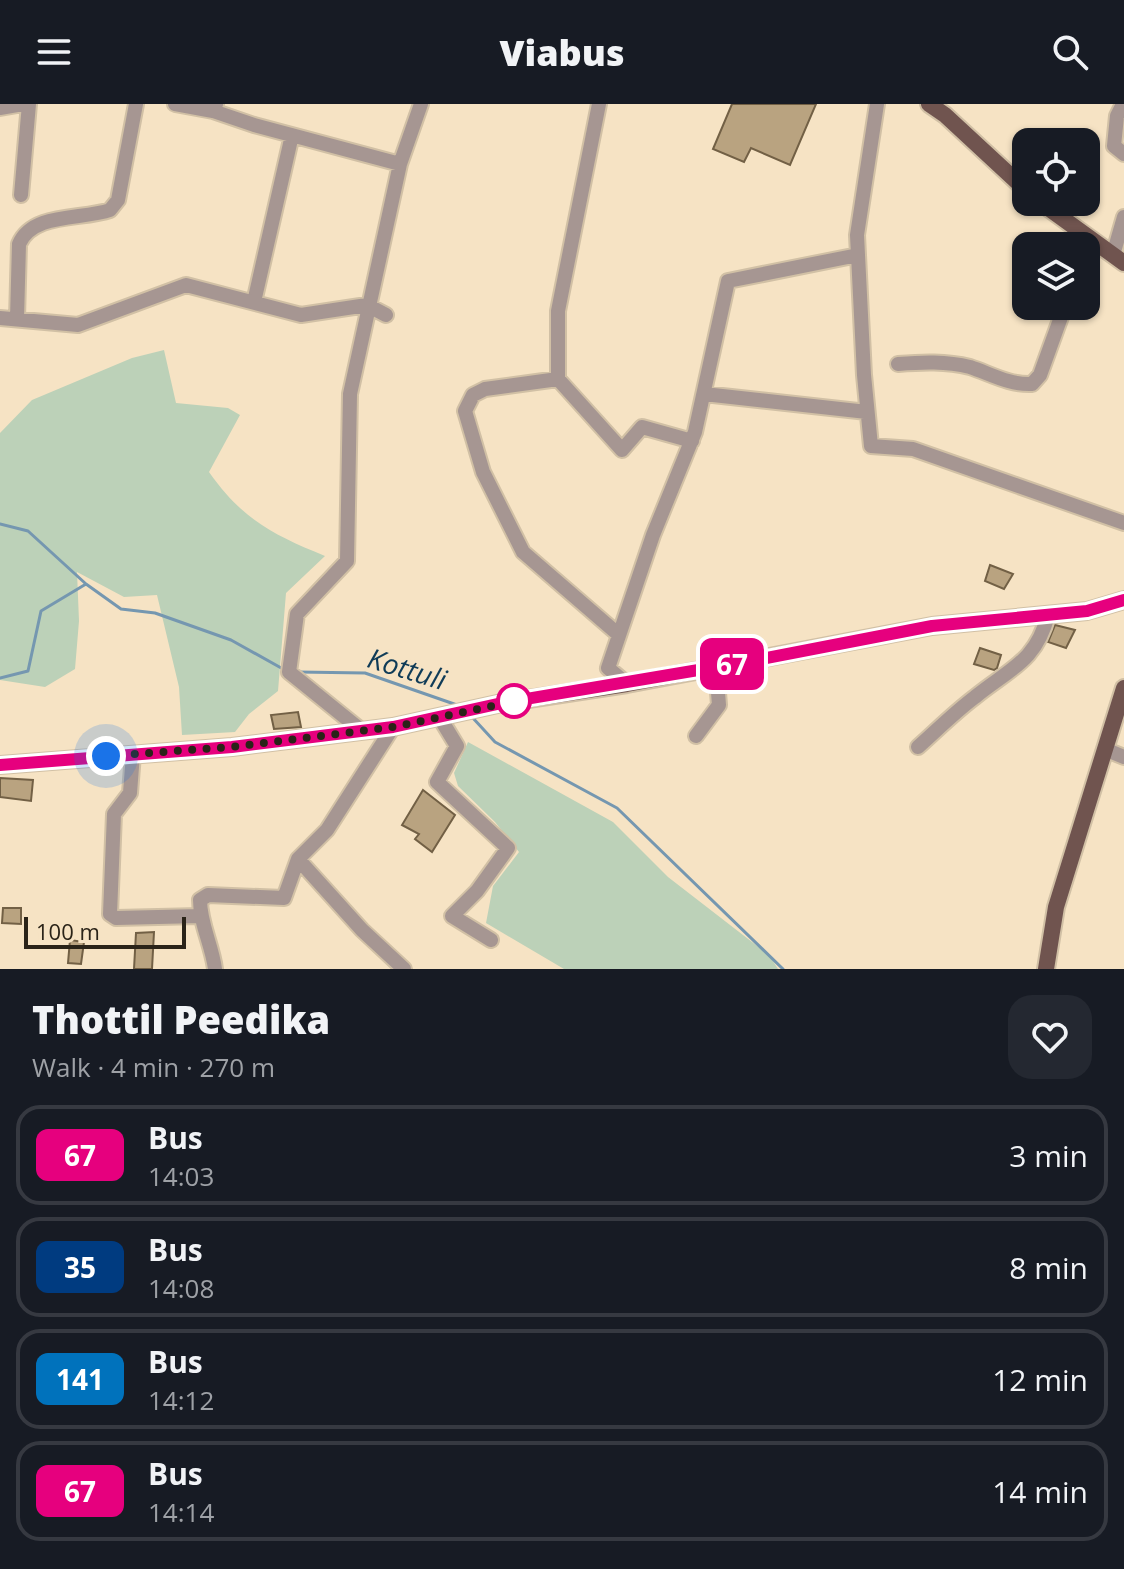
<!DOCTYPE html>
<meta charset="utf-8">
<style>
body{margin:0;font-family:"Open Sans",sans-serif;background:#242831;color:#f1f3f6;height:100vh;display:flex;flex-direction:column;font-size:30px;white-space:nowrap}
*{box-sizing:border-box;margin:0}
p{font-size:26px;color:#9ea1a6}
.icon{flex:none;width:44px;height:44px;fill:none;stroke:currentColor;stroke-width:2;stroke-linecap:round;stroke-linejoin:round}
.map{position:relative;height:865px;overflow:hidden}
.side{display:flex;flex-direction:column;background:#171b24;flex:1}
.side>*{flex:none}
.badge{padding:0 16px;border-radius:12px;font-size:28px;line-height:52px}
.buttons{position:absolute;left:1012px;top:24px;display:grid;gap:16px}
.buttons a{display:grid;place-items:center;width:88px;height:88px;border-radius:16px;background:#171b24;box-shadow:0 2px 6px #0004;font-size:40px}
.scale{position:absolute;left:24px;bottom:20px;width:162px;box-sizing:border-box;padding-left:8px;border:4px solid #2a2318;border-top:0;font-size:22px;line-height:28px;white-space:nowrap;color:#2a2318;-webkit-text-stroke:6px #f6e3c4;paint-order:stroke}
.you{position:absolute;width:40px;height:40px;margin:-20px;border:6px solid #fff;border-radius:50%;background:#1a73e8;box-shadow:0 0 0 12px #1a73e833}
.map>.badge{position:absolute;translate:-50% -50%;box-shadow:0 0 0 4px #fff}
.round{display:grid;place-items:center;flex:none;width:84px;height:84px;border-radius:24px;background:#242831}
.headline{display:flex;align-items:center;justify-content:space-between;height:136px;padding:0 32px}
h1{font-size:38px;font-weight:800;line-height:60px}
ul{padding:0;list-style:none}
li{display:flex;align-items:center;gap:24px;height:100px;margin:0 16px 12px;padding:0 16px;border:4px solid #363941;border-radius:24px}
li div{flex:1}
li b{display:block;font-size:30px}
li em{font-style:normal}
li .badge{min-width:88px;font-weight:700;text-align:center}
header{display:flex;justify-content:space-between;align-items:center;height:104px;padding:0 32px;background:#171b24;font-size:36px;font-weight:800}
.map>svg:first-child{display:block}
.green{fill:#bcd1b8}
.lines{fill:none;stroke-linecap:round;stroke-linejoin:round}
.stream{stroke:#7597b0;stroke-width:3}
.building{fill:#b9a380;stroke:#726045;stroke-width:2}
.minor-casing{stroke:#d1c0a5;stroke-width:18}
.major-casing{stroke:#d1c0a5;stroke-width:20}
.minor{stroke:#a69692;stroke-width:14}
.major{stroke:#70544f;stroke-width:16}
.line-casing{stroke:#fff;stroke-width:18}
.line{stroke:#e6007e;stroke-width:12}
.walk{stroke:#2a2318;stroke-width:8;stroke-dasharray:0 14.4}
.stop-dot{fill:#fff;stroke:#e6007e;stroke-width:4}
.labels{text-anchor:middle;stroke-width:6;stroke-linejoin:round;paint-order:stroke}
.water-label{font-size:28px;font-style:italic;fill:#0f3b57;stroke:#f6e3c4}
</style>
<header><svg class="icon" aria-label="menu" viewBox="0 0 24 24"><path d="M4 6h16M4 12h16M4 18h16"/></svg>Viabus<svg class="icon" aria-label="search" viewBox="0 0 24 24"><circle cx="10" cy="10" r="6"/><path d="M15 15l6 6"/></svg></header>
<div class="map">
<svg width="1124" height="865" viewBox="0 0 1124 865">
<rect width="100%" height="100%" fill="#f6e3c4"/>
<!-- green -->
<path class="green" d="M164,246L176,299L228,304L240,311L209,368C242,415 273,431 325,452L286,489L278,587L249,610L235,628L182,631L179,583L157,491L124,493L77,468L79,517L75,565L45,583L0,576V329L32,296L132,254Z
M468,638L613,718L668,773L769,851L778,865H564L486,819L493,782L519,748L495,718L458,682L454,669Z"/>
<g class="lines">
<!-- stream -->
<path class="stream" d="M0,420L28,427L86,480
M298,568L365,569L457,601
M0,574L28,567L41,507L86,480L121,505L155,509L231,536L283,565
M472,613L495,638L617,704L783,865"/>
</g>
<!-- building -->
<path class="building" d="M732,0H816L790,61L751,44L744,58L713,45Z
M990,461L1013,470L1004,485L985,477Z
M1055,521L1075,526L1066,544L1048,538Z
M980,544L1001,551L997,564L994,566L974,560Z
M298,608L301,623L274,625L271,611Z
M0,674L33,676L31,697L0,693Z
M423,686L455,711L432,748L415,735L419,730L402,721Z
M3,804H21V820L2,819Z
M154,828L152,865H134L136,829Z
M70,836L84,838L81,860L68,859Z"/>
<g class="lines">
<defs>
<path id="minor" d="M175,0L213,7L216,0
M599,0L558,207V275L485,285L473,291L465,307L483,368L523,448L619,531
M877,0L857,131L864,271L871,342L913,345L1124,419
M1123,0L1117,12L1114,42L1124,50
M0,4L23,0
M213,7L254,21L400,60
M21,91L29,0
M1113,151L1124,113
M1086,160L1097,139
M254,198L292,31
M0,214L78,221L186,181L301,211L367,201L386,211
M17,215L19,140C33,108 82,116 110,106L118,96L136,0
M898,260C922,258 946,257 970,263C991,270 1009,281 1032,280L1040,271L1065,202
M558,275L622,346L642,323L692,337
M704,290L867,308
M627,580L608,564L653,431L695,328L728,177L858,151
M440,614L457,642L437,678L508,744L477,787L452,812L491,836
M362,627L289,568L297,510L347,457L350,290L400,60L421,0
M696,632L719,601L716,563
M918,643C937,626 955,608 975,593C1009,565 1036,558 1048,511
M1107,646L1124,653
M133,650L130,689L114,710L110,810L116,814L200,812
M298,755L362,826L404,865
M215,865C212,841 200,820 200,796L208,791L284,794L298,755L327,726L393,623"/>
<path id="major" d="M929,0L945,11L1026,86
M1040,98L1124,159
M0,661L232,643L393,623L502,599L627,580L932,522L1087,507L1124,496
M1046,865L1056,803L1124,584"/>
</defs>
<!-- minor casing -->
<use href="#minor" class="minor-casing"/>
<!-- major casing -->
<use href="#major" class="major-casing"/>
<!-- minor -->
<use href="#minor" class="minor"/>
<!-- major -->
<use href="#major" class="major"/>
</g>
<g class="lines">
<defs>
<path id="line" d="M0,661L232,643L393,623L502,599L746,558L932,522L1087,507L1124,496"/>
</defs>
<!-- line casing -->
<use href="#line" class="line-casing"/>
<!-- line -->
<use href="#line" class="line"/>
<!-- walk -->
<path class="walk" d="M106,652L232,643L393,623L525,595L514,597"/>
</g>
<!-- markers -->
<circle class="stop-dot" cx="514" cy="597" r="16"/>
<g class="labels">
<!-- water labels -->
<g class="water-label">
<text transform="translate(407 565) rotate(17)" y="10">Kottuli</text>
</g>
</g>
</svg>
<div class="buttons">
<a><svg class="icon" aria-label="locate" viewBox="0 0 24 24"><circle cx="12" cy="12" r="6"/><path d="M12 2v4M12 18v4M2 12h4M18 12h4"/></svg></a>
<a><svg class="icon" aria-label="layers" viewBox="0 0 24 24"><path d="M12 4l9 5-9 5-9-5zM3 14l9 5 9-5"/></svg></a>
</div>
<div class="scale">100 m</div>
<div class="you" style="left:106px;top:652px"></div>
<b class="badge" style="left:732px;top:560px;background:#e6007e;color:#fff">67</b>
</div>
<section class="side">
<div class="headline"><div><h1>Thottil Peedika</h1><p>Walk · 4 min · 270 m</p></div><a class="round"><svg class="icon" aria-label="heart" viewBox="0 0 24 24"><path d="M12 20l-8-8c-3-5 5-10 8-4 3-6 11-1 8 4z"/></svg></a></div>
<ul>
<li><span class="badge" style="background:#e6007e;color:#fff">67</span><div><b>Bus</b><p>14:03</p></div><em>3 min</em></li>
<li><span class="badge" style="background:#003b80;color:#fff">35</span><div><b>Bus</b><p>14:08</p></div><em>8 min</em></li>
<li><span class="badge" style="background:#0072bc;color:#fff">141</span><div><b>Bus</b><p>14:12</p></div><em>12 min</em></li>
<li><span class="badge" style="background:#e6007e;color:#fff">67</span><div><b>Bus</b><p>14:14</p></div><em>14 min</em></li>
</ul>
</section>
